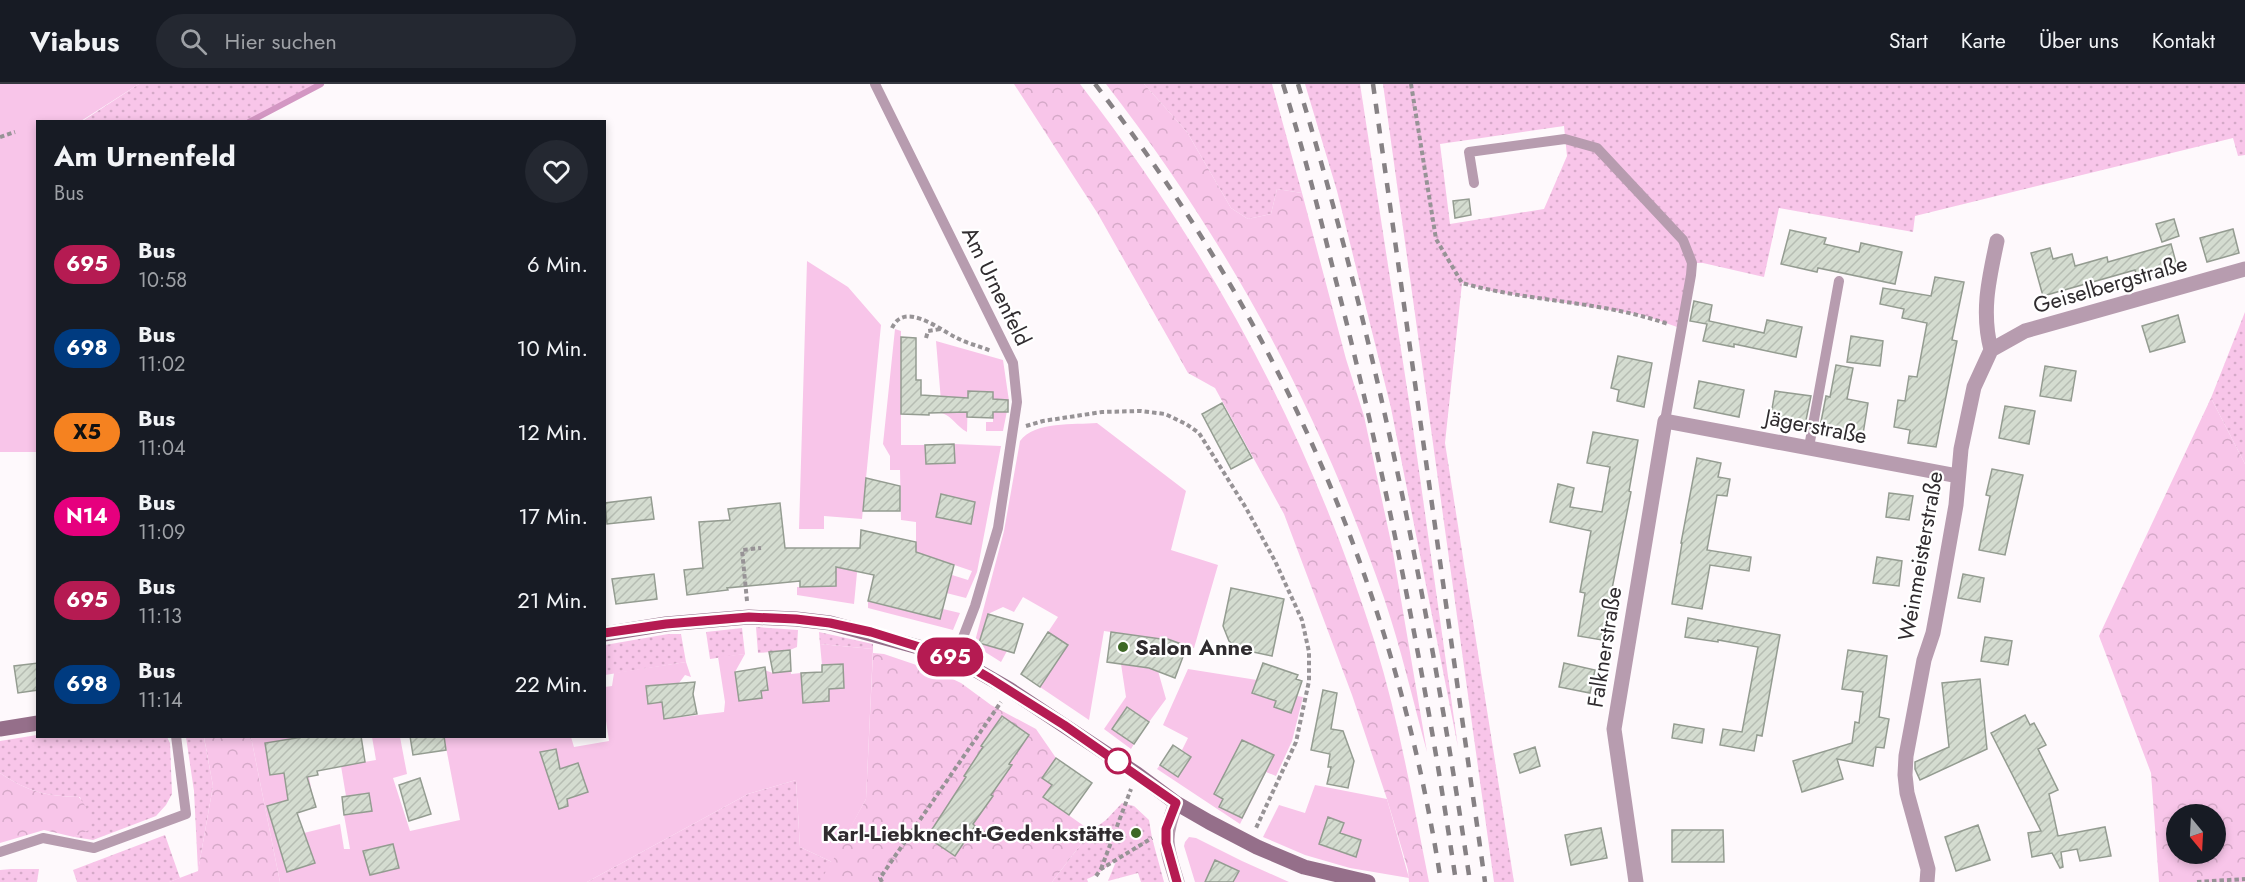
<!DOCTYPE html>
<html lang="de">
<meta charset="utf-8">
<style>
body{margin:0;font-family:Jost,sans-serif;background:#242831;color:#f1f3f6;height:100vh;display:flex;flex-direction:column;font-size:22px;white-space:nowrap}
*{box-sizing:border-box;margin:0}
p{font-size:20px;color:#9ea1a6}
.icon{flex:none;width:33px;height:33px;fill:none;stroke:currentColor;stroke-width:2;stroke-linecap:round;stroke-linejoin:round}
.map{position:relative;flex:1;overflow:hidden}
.details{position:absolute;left:36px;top:36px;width:570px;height:618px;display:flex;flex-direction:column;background:#171b24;border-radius:0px;box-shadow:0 3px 9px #0003}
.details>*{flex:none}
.badge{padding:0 12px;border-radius:20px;font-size:21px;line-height:39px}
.needle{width:39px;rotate:162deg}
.tools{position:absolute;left:2166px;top:720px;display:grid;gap:12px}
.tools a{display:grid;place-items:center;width:60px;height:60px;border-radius:50%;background:#171b24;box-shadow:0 3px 9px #0003;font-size:30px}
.map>.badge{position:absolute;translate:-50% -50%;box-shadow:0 0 0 3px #fff}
.round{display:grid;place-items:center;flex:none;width:63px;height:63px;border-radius:32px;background:#242831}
.overview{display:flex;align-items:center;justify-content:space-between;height:102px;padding:0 18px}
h1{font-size:28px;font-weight:700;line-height:45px}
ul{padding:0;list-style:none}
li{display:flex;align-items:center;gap:18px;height:84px;padding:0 18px}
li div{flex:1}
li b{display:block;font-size:22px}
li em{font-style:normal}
li .badge{min-width:66px;font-weight:700;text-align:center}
header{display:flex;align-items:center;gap:36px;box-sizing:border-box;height:84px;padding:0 30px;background:#171b24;border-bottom:2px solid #363941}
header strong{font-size:28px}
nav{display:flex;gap:33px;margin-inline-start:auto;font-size:21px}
.search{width:420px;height:54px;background:#242831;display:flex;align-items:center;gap:15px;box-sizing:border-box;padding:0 21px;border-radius:33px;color:#9ea1a6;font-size:22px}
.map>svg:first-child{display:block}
.grass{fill:url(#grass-dots);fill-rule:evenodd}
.forest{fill:url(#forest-crowns);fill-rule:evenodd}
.garden{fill:#f8c5e9}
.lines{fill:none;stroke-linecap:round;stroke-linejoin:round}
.stream{stroke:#d397c3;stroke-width:6}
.building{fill:url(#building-hatch);stroke:#949c91;stroke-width:1.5}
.path{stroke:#979396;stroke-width:4;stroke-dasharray:4.5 3;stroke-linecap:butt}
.lane{stroke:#b79caf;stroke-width:10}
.street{stroke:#b79caf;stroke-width:15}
.secondary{stroke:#956f8a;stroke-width:15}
.rail{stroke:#868184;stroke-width:4.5;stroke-dasharray:10 10;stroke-linecap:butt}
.line-casing{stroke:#fff;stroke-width:14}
.line{stroke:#b51b52;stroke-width:9}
.poi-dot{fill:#3d6825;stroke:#fff;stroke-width:2}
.stop-dot{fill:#fff;stroke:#b51b52;stroke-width:3}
.labels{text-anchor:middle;stroke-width:4.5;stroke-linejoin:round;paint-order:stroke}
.street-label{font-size:22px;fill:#302c2f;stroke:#fff}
.poi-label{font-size:22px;font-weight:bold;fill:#302c2f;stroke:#fff;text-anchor:start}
</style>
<header>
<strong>Viabus</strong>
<div class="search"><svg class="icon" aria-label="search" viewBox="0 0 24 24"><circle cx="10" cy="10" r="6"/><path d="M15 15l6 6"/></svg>Hier suchen</div>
<nav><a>Start</a><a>Karte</a><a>Über uns</a><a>Kontakt</a></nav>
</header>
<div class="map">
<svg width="2245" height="798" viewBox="0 0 2245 798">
<defs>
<pattern id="grass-dots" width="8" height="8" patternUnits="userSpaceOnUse" patternTransform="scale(1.5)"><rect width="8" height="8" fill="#f8c5e9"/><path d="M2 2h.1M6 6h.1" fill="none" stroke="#d5a9c8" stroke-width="1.8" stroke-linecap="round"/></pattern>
<pattern id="forest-crowns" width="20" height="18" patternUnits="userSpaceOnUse" patternTransform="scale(1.5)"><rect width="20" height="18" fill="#f8c5e9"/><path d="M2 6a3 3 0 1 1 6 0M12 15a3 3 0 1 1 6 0" fill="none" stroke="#d5a9c8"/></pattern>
<pattern id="building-hatch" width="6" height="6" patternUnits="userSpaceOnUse" patternTransform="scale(1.5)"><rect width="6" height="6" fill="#d4dcd0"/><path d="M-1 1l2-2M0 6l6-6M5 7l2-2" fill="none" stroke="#b6bdb3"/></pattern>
</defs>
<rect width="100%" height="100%" fill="#fef9fc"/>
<!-- grass -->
<path class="grass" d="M139,0H321L249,37L81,38Z
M1144,0H1272L1302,109L1277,105L1271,130L1248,135L1231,124L1187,48Z
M1305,0H1360L1411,330L1458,663L1391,324L1337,107Z
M1383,0H2245V71L2238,72L2233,54L1915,132L1913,148L1779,124L1764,193L1703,179H1692L1680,244L1643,231L1496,208L1462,199L1445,359L1514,798H1494ZM1564,42L1567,72L1544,125L1450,140L1440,60Z
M2245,228V380L2211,314Z
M756,543L798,546L797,563L790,566L758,569Z
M742,544L745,570L710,575L706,548Z
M819,548L873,560V565L820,560Z
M668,550H681L686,578L605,591V561Z
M37,651L167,653L170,659L172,710L166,721L156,732L93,756L74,753L89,745L80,713C45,712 29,708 0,689V657Z
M186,653H209L204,654L213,702L198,787L194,707Z
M796,696L800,763L832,778L821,798H587L748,710Z
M1122,719L1134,722L1149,736L1152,754L1164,798H1141L1138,789L1108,797L1117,775C1107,782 1098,791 1087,795L1088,798H1052L1091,747L1106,736Z
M165,751L180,794L169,798H77L73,786Z
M11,785H39L37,798H0V786Z"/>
<!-- forest -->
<path class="forest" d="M1014,0H1080C1214,173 1309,350 1375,559C1399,637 1413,718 1429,798H1409L1408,786L1387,715L1352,611L1284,430L1215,304L1188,289L1098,130Z
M1106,0H1144L1187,48L1231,124L1248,135L1271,130L1277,105L1302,109L1346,275L1364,332L1392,463L1427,668C1413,617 1401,564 1384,514C1318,324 1230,160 1106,0Z
M2211,314L2245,380V798H2159L2151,689L2099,552ZM2176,730H2216V770H2176Z
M873,569L884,570L940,589L961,599L991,621L1036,645L1056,674L1042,694L1052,701L1043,713L1091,747L1052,798H820L866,715Z
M204,653H251L280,798H169L198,787L213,702Z
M0,689C29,708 45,712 79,713L91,730L89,746L74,753L44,746L0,759Z"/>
<!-- garden -->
<path class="garden" d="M0,0H139L81,37L38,38L37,368H0Z
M807,177L848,203L881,241L862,435L824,432V445H799Z
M895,245L901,247V361H925L926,380L955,379L954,360L1001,362L977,488L966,514L911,500L914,479L968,496L972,487L916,468V438L901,436L900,386H890V372L883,360Z
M936,257L1003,276L1009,317L1003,347H986V338H993V308H968L967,348C956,342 953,333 942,329Z
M1097,339L1186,407L1171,466L1218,481L1194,564L1161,553L1150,584L1158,587L1166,615L1149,638L1127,623L1112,645L1134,660L1131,665L1104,645L1126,613L1121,580L1134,582L1138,552L1104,547L1089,636L1040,603L1068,561L1048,548L1058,533L1023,513L1014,528L1003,523L988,530L979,558L1007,567L1001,578L974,561L1004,447L1020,357C1035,337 1074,341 1097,339Z
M836,464L859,468L854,520L797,511V503L836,502Z
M868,517L940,535L943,525L960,529L953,546L868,524Z
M820,560L873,565L866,715L832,778L800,763L796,696L748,710L587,798H280L251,653H309L265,660L270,691L284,689L309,693L312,709L267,723L287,787L315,778L304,749L340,740L344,765H350L344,731L372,727L369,709L346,712L341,682L376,676L372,653H400L407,690L393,694L410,747L460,736L444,653H571L574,663L609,657L605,630V603L612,602L614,589L686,578L691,593L685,591L679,599L646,602L648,620L662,618L665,635L724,628L725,618L718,573L745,570L735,588L739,617L762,614L761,607L768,605L767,592L759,593L758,584L773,589L791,587V590L801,589L803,619L829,617V605L844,604L843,580L822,581Z
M1188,585L1257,596L1252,609L1276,617L1291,629L1297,612L1303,613L1292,657L1276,692L1266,688L1240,740L1157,685L1160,681L1178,693L1191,673L1182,666L1188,654L1163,641Z
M1315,701L1387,715L1409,794L1350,784L1305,771L1263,753L1279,721L1305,729Z
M1189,753L1196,754L1242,777L1289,798H1233L1238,787L1215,776L1205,798H1195L1184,762L1185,758Z"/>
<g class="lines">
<!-- stream -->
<path class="stream" d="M249,38L321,0"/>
</g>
<!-- building -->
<path class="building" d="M1469,115L1471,131L1455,134L1453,117Z
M2174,135L2179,152L2162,158L2156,140Z
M2233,145L2239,169L2207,178L2200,154Z
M1790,146L1826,154L1824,160L1859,168L1861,159L1902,168L1895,200L1818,184L1817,188L1781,180Z
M2171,160L2178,186L2138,197L2135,186L2043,212L2031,169L2050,164L2053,175L2072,170L2075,182L2107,173L2108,178Z
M1935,193L1964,198L1952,256L1957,257L1936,363L1908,359L1910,346L1894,343L1898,316L1905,317L1909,292L1917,293L1927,239L1902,234L1904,225L1880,220L1883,204L1931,212Z
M1694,217L1712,221L1709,237L1764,249L1767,236L1802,243L1796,273L1734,260V263L1703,257L1707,240L1690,237Z
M2178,231L2185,258L2150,268L2142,242Z
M1851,252L1883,257L1880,282L1847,278Z
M901,253L916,254V296H921V311L968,314V307L993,308V315L1008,316V328H993V334L967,333V328L929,329V331L901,330Z
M1618,272L1652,279L1644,323L1617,317L1619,306L1611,304Z
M1836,281L1853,284L1847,315L1868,319L1863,350L1820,343L1826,312L1830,313Z
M2045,282L2076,287L2071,317L2040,312Z
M1699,297L1744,306L1739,333L1694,324Z
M1775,307L1811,312L1805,341L1770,337Z
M1222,319L1252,374L1231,385L1202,330Z
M2005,322L2035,327L2029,360L1999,354Z
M1593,348L1638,356L1629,407L1631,408L1602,556L1578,552L1585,509L1580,508L1591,447L1550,438L1558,400L1574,404L1570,423L1602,428L1610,383L1587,379Z
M954,360L955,379L926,380L925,361Z
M1697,374L1721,379L1718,393L1730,395L1727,412L1717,411L1707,466L1751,473L1749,487L1710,481L1702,525L1672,520L1682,459H1681Z
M1992,385L2023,391L2005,471L1979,466L1990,412L1986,411Z
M866,394L900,402V427H863Z
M1889,409L1913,412L1909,436L1886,433Z
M941,410L975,418L971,440L936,433Z
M651,413L654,435L607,440L605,419Z
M780,419L785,464H860L861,446L916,458V468L954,481L940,535L868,517L874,491L836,483V502L800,503V497L727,504L728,506L687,511L684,486L703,484L699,438L730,436L728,425Z
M1877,473L1902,477L1899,502L1873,499Z
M654,490L657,515L616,520L612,495Z
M1963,490L1984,494L1980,518L1958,514Z
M1231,504L1284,515L1272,572L1239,565L1229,557L1223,542Z
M988,530L1023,540L1014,569L979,559Z
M1688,534L1780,551L1762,652L1757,651L1754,667L1720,661L1723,645L1742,648L1758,563L1718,556V558L1685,553Z
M1048,548L1068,561L1040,603L1021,590Z
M1111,548L1161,555L1162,553L1187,562L1175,594L1149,584L1107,578Z
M1985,553L2012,557L2008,581L1981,577Z
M790,566L791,587L773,589L769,568Z
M1848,566L1887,572L1879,633L1889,635L1884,664L1876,663L1873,682L1837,675L1843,695L1802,708L1793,677L1852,659L1855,638L1859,639L1863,608L1842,605Z
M38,579V606L18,609L14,582Z
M1263,579L1298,591L1296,595L1302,597L1291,629L1274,623L1276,617L1252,609Z
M1564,579L1595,586L1590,609L1559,603Z
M843,580L844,604L829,605V617L803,619L801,589L822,588V581Z
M765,583L768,606L761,607L762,614L739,617L735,588Z
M1980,595L1987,665L1920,696L1915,685V678L1949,663L1942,599Z
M695,598L693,610L697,630L664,635L662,618L648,620L646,602Z
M1323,606L1337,609L1331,645L1343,647L1354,677L1348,704L1327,700L1331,683H1328L1330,670L1311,666Z
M1127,623L1149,638L1134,660L1112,645Z
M2025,631L2030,641L2034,639L2046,661L2038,665L2058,706L2049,710L2058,752L2105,743L2111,772L2080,777L2077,765L2061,768L2063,783L2060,784L2052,769L2032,773L2028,749L2041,747L1991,649Z
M1002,632L1029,651L1009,680L1012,681L991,711L993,712L973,740L975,742L955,772L927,753L966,693L964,692L983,663L981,662Z
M1674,640L1704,645L1702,659L1672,654Z
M309,652H361L365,678L317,687L318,691L307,693L316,723L297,729L315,779L287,788L267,722L288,716L284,689L270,691L265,659Z
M410,652H444L446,666L413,671Z
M1242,656L1274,671L1242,734L1219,723L1223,715L1214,710Z
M1173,661L1191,673L1178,693L1160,681Z
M1535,663L1540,682L1520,689L1514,670Z
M556,665L560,685L578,679L588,708L567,715L568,722L559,725L540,668Z
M1056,674L1092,699L1069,731L1043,713L1052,701L1042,694Z
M420,694L431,730L409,737L399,701Z
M369,709L372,727L344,731L342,713Z
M1328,733L1344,739L1340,749L1361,756L1356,773L1319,760Z
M1978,741L1990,776L1956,787L1945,753Z
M1601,744L1607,774L1571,781L1565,751Z
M1672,746H1723L1724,778H1672Z
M393,760L399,784L370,791L363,767Z
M1215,776L1239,787L1233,798H1205Z"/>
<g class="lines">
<!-- path -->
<path class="path" d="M1411,0L1436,155L1462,199C1530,218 1602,217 1668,240
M0,53L15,48
M892,244C904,217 939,245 955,253C966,259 979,262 991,267
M926,254L928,247L941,245
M1026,342L1043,337L1102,328L1141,327L1165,330L1186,340L1199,349L1246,424L1275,477L1302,536L1309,568V597L1296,658L1256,744
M747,517L742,466L761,464
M1101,785L1131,705
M1096,792L1101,785L1152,754
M882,798L880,794L1001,618
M2197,798L2245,795"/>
<!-- lane -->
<path class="lane" d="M875,0L1013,279L1017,318L998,444L975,522L955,574
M1474,99L1469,68L1565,55L1597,64L1683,156L1692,179L1691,191L1665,337
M1809,363L1839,197
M0,768L43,754L94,764L186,730L176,652"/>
<!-- street -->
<path class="street" d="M1991,266L2025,247L2245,185
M1176,719C1162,756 1166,761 1177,798
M1636,798L1614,645L1665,337L1958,392
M1927,798L1928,785L1907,709L1905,691L1906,672L1924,576L1933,549L1941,506L1956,421L1961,365L1974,303L1991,266C1981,227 1989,195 1997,157"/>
<!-- secondary -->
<path class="secondary" d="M604,550L666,540L749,533L796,535L830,539L922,564L955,574L1009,605L1137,690L1176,719L1209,738L1257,763L1304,783L1368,798
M0,645L38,639"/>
<!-- rail -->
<path class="rail" d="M1095,0C1278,237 1395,501 1441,798
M1283,0C1303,64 1319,128 1335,193C1386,392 1426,594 1456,798
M1298,0C1377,258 1431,531 1470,798
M1373,0L1485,798"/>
</g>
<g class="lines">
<defs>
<path id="line" d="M604,549L666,540L749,533L796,535L830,539L871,548L955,574L991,595L1064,641L1176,719L1166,745V759L1177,798"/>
</defs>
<!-- line casing -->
<use href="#line" class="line-casing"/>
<!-- line -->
<use href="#line" class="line"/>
</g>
<!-- markers -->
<g class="poi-dot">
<circle cx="1123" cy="563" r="6"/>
<circle cx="1136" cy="749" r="6"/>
</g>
<circle class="stop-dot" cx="1118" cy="677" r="12"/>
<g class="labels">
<!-- street labels -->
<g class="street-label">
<text transform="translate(2110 200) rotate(-16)" y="8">Geiselbergstraße</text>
<text transform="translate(997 202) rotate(64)" y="8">Am Urnenfeld</text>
<text transform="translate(1816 342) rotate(11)" y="8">Jägerstraße</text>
<text transform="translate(1920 472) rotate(-80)" y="8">Weinmeisterstraße</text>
<text transform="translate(1604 563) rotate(-81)" y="8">Falknerstraße</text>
</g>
<!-- poi labels -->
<g class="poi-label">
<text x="1135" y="571">Salon Anne</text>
<text x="1124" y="757" text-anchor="end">Karl-Liebknecht-Gedenkstätte</text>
</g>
</g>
</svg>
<div class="tools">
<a><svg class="needle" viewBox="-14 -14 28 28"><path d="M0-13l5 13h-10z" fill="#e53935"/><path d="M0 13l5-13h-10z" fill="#9ea1a6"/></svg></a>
</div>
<b class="badge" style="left:950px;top:573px;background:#b51b52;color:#fff">695</b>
<section class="details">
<div class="overview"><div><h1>Am Urnenfeld</h1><p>Bus</p></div><a class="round"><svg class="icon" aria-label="heart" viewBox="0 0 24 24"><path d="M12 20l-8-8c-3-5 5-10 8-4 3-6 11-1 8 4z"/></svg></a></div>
<ul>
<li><span class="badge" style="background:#b51b52;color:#fff">695</span><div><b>Bus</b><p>10:58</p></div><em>6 Min.</em></li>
<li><span class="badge" style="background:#003b80;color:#fff">698</span><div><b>Bus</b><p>11:02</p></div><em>10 Min.</em></li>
<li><span class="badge" style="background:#f58220;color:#111">X5</span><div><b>Bus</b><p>11:04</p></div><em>12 Min.</em></li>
<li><span class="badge" style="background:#e6007e;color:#fff">N14</span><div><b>Bus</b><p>11:09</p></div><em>17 Min.</em></li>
<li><span class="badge" style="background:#b51b52;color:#fff">695</span><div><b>Bus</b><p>11:13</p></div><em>21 Min.</em></li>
<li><span class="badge" style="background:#003b80;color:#fff">698</span><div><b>Bus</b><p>11:14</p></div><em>22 Min.</em></li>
</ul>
</section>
</div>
